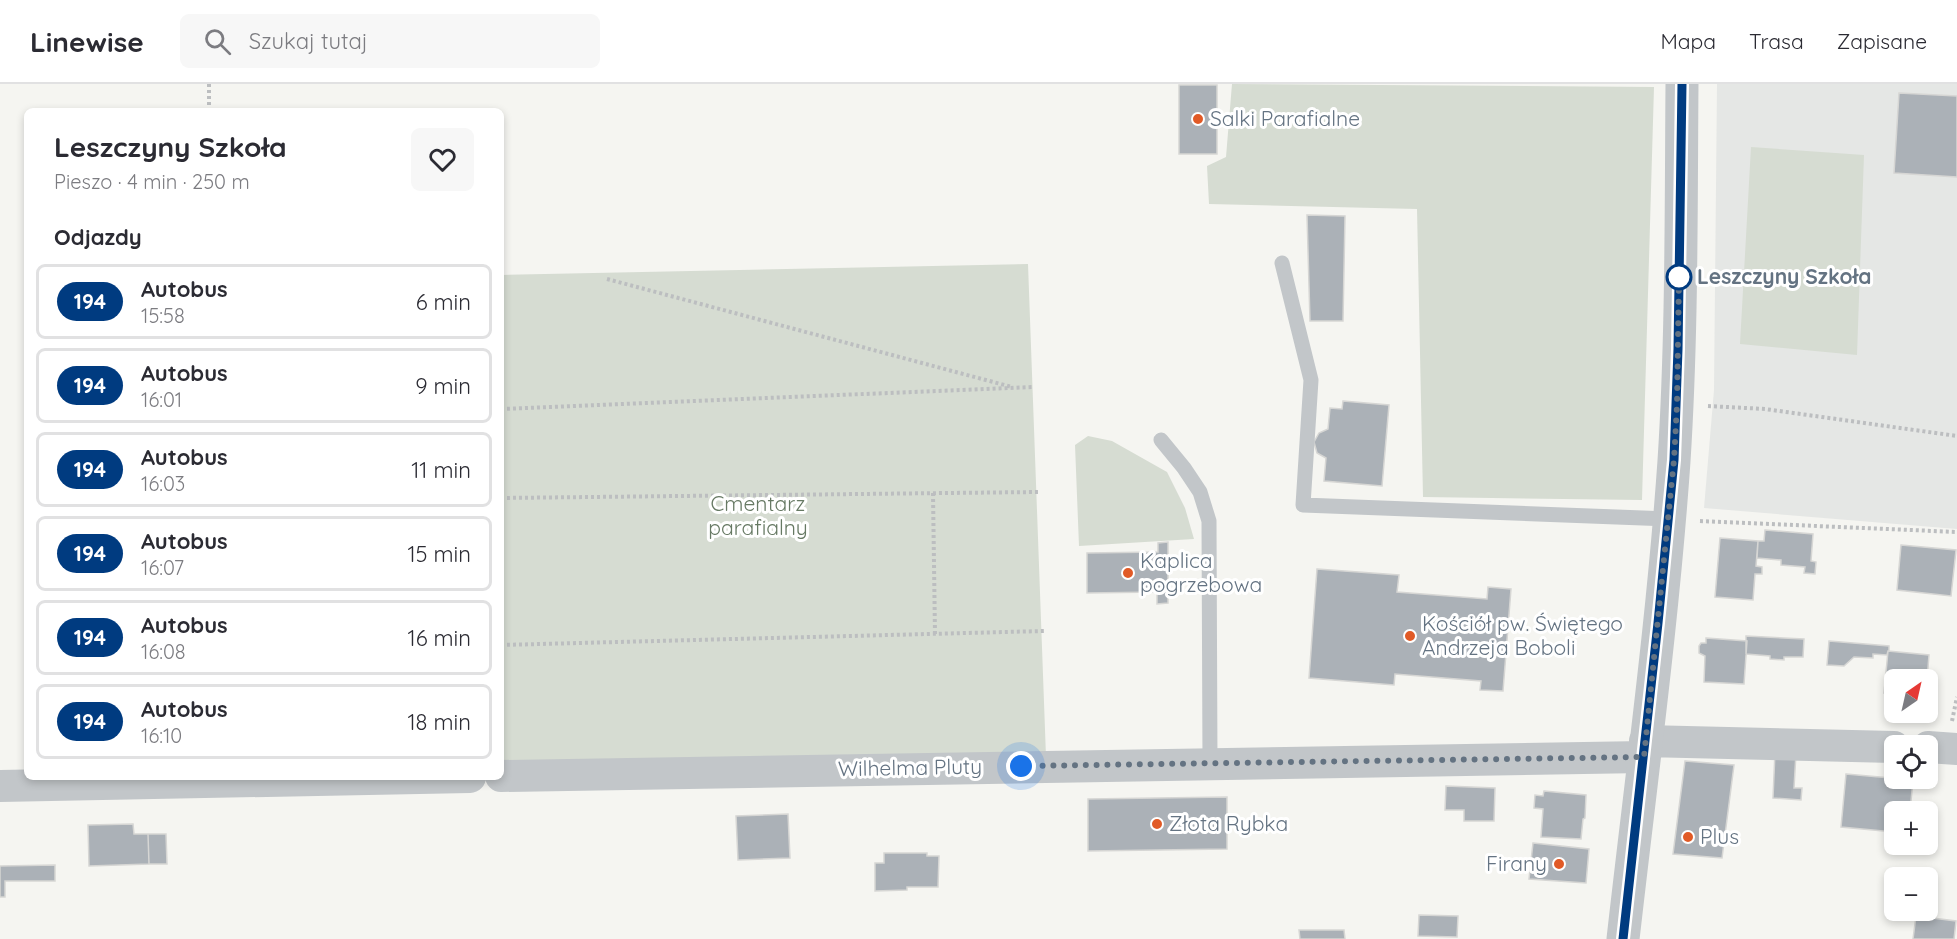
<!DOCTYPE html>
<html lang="pl">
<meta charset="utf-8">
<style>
body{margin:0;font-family:Quicksand,sans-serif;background:#f7f7f7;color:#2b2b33;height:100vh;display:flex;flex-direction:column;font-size:22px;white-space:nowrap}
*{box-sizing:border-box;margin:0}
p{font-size:20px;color:#7c7c81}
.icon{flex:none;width:33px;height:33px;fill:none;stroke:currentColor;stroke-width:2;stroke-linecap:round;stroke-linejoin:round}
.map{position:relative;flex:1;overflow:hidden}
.panel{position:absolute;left:24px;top:24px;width:480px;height:672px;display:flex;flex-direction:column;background:#fff;border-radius:9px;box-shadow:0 3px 9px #0003}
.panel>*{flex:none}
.badge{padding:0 12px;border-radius:20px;font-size:21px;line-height:39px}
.needle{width:39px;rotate:34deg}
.fabs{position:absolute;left:1884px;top:585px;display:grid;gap:12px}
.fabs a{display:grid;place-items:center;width:54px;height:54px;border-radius:9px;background:#fff;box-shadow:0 3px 9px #0003;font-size:30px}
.you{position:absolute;width:30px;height:30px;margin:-15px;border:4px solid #fff;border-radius:50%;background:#1a73e8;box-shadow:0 0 0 9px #1a73e833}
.map>.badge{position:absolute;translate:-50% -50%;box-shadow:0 0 0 3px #fff}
h2{padding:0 30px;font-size:22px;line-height:54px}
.round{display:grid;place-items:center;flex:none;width:63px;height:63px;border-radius:9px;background:#f7f7f7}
.overview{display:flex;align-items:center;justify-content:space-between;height:102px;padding:0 30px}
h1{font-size:28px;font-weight:700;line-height:45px}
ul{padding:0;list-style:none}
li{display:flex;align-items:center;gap:18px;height:75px;margin:0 12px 9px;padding:0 18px;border:3px solid #e1e1e2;border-radius:9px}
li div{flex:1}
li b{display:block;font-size:22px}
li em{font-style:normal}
li .badge{min-width:66px;font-weight:700;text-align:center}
header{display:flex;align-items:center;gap:36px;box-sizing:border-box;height:84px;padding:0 30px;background:#fff;border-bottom:2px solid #e1e1e2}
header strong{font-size:28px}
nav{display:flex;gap:33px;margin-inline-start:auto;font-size:21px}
.search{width:420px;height:54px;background:#f7f7f7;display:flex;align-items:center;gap:15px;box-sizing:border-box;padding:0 21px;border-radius:9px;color:#7c7c81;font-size:22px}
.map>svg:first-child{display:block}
.built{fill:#e5e7e5}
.green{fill:#d6dcd2}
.building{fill:#abb1b7;stroke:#d6d6d4;stroke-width:1.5}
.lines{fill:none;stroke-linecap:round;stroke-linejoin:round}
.path{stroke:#bcbec0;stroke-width:4;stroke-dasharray:3 3;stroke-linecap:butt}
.service{stroke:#c2c6c9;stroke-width:15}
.minor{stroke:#c2c6c9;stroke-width:32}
.tertiary{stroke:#c2c6c9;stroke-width:33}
.line-casing{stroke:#fff;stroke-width:14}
.line{stroke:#003b80;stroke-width:9}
.walk{stroke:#647382;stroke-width:6;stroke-dasharray:0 10.8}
.poi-dot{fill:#e15a26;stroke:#fff;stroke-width:2}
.stop-dot{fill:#fff;stroke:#003b80;stroke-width:3}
.labels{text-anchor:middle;stroke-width:6;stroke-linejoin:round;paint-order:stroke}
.poi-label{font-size:21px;fill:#647382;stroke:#fff;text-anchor:start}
.stop-label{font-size:21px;font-weight:bold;fill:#647382;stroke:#fff;text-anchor:start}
.park-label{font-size:21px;fill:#667963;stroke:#fff}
.street-label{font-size:21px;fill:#647382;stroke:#fff}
</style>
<header>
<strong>Linewise</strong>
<div class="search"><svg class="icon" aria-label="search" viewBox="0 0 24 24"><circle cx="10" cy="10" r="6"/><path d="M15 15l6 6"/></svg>Szukaj tutaj</div>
<nav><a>Mapa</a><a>Trasa</a><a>Zapisane</a></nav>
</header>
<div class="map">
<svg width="1957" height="855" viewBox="0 0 1957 855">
<rect width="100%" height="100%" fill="#f5f5f1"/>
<!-- built -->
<path class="built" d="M1717,0H1957V445L1704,424L1714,306Z"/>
<!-- green -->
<path class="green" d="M1232,0L1654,3L1642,416L1423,413L1417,125L1209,120L1207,82L1226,73Z
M1751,63L1864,71L1857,271L1740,260Z
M1028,180L1046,673L501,681V191Z
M1088,352L1112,357L1167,388L1185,424L1194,455L1079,462L1075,361Z"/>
<!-- building -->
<path class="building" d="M1179,1H1217V70H1179Z
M1899,9L1957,12V93L1894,89Z
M1307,131L1345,132L1343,237H1310Z
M1343,317L1389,321L1382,402L1324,397L1326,374L1317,369L1314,358L1319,349L1328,345L1330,324L1342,325Z
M1765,446L1813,450L1811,477L1816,478L1815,490L1804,489L1805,483L1781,481V476L1757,474L1758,457H1764Z
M1720,454L1758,457L1756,482L1762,483V490H1755L1753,516L1715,513Z
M1168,458V519L1157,520V508L1087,509V469L1158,468V459Z
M1901,461L1956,466L1951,512L1897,506Z
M1317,485L1399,491L1397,508L1487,515L1488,503L1511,505L1503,607L1480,606L1481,597L1395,590L1394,601L1309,594Z
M1746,552L1804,555L1803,573H1784V576L1770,575V572L1746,570Z
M1706,554L1747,557L1744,600L1704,598L1705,572L1699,569V562L1701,559H1706Z
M1829,557L1889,562V567H1888L1887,571L1873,570V574L1854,573L1844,582L1827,581Z
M1888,567L1929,571L1927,596H1894V610L1884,609Z
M1775,668L1796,669L1794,704H1802L1801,716L1773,714Z
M1685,677L1734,681L1722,774L1673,770Z
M1846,690L1913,696L1910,728H1894V748L1841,743Z
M1446,702L1495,704L1494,737H1464V726H1445Z
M1544,707L1586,711L1585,734L1583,735L1581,755L1541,753L1543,725L1534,724L1535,711L1543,712Z
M1227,713V765L1088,767V715Z
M788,730L790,774L738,776L736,732Z
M133,740L134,750H148L149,780L89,782L88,741Z
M148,750H166L167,780H149Z
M1533,759L1589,765L1586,799L1529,795Z
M884,769H927V772H939L938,803H907V806L875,807V779H884Z
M55,781V797H5V813H0V782Z
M1419,831L1458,832L1457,853L1418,852Z
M1916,832L1956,837L1954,855H1913Z
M1299,846H1344L1345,855H1300Z"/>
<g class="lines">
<!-- path -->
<path class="path" d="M209,27V0
M607,195L1012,303
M1708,322L1765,325L1957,352
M501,325L1033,303
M933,409L935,550
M501,414L1038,408
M1700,437L1957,448
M501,561L1044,547
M1952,637L1957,613"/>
<!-- service -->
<path class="service" d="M1282,179L1311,296L1303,421L1669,435
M1161,356L1184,384L1200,408L1209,437L1210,680"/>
<!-- minor -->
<path class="minor" d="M1645,657L1894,663
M1928,663L1957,665
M501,692L1644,673
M0,702L470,693"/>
<!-- tertiary -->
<path class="tertiary" d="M1623,855C1641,696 1663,536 1674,377C1682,252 1681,125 1682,0"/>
</g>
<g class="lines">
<defs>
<path id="line" d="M1623,855L1658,539L1674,376L1678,265L1682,0"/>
</defs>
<!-- line casing -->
<use href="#line" class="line-casing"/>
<!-- line -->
<use href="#line" class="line"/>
<!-- walk -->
<path class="walk" d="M1021,682L1644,673L1674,376L1677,321L1679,193"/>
</g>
<!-- markers -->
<g class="poi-dot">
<circle cx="1198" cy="35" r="6"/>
<circle cx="1128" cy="489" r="6"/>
<circle cx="1410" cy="552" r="6"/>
<circle cx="1157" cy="740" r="6"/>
<circle cx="1688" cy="753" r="6"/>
<circle cx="1559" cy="780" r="6"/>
</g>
<circle class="stop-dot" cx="1679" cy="193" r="12"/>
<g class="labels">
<!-- poi labels -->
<g class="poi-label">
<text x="1210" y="42">Salki Parafialne</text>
<text x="1140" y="484">Kaplica<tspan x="1140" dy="24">pogrzebowa</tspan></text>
<text x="1422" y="547">Kościół pw. Świętego<tspan x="1422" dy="24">Andrzeja Boboli</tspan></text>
<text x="1169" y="747">Złota Rybka</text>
<text x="1700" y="760">Plus</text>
<text x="1547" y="787" text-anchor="end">Firany</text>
</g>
<!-- stop labels -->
<g class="stop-label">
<text x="1697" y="200">Leszczyny Szkoła</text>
</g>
<!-- park labels -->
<g class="park-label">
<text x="758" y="427">Cmentarz<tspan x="758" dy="24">parafialny</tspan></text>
</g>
<!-- street labels -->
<g class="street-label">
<text transform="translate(910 684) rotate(-1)" y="7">Wilhelma Pluty</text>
</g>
</g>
</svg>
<div class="fabs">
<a><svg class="needle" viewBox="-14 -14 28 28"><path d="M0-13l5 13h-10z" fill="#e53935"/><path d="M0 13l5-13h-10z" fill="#7c7c81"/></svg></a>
<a><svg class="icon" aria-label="locate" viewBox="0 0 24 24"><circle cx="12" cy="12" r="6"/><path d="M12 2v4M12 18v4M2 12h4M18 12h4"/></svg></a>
<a>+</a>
<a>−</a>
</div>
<div class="you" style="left:1021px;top:682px"></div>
<section class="panel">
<div class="overview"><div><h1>Leszczyny Szkoła</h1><p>Pieszo · 4 min · 250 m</p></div><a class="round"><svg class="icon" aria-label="heart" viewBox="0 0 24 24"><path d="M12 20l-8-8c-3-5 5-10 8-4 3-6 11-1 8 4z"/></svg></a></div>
<h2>Odjazdy</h2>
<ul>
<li><span class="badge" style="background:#003b80;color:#fff">194</span><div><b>Autobus</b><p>15:58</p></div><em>6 min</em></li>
<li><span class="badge" style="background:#003b80;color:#fff">194</span><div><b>Autobus</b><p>16:01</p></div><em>9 min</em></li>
<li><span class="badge" style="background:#003b80;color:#fff">194</span><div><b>Autobus</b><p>16:03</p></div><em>11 min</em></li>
<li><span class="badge" style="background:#003b80;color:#fff">194</span><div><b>Autobus</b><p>16:07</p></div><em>15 min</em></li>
<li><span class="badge" style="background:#003b80;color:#fff">194</span><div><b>Autobus</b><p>16:08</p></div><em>16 min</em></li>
<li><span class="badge" style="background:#003b80;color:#fff">194</span><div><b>Autobus</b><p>16:10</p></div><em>18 min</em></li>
</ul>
</section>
</div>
